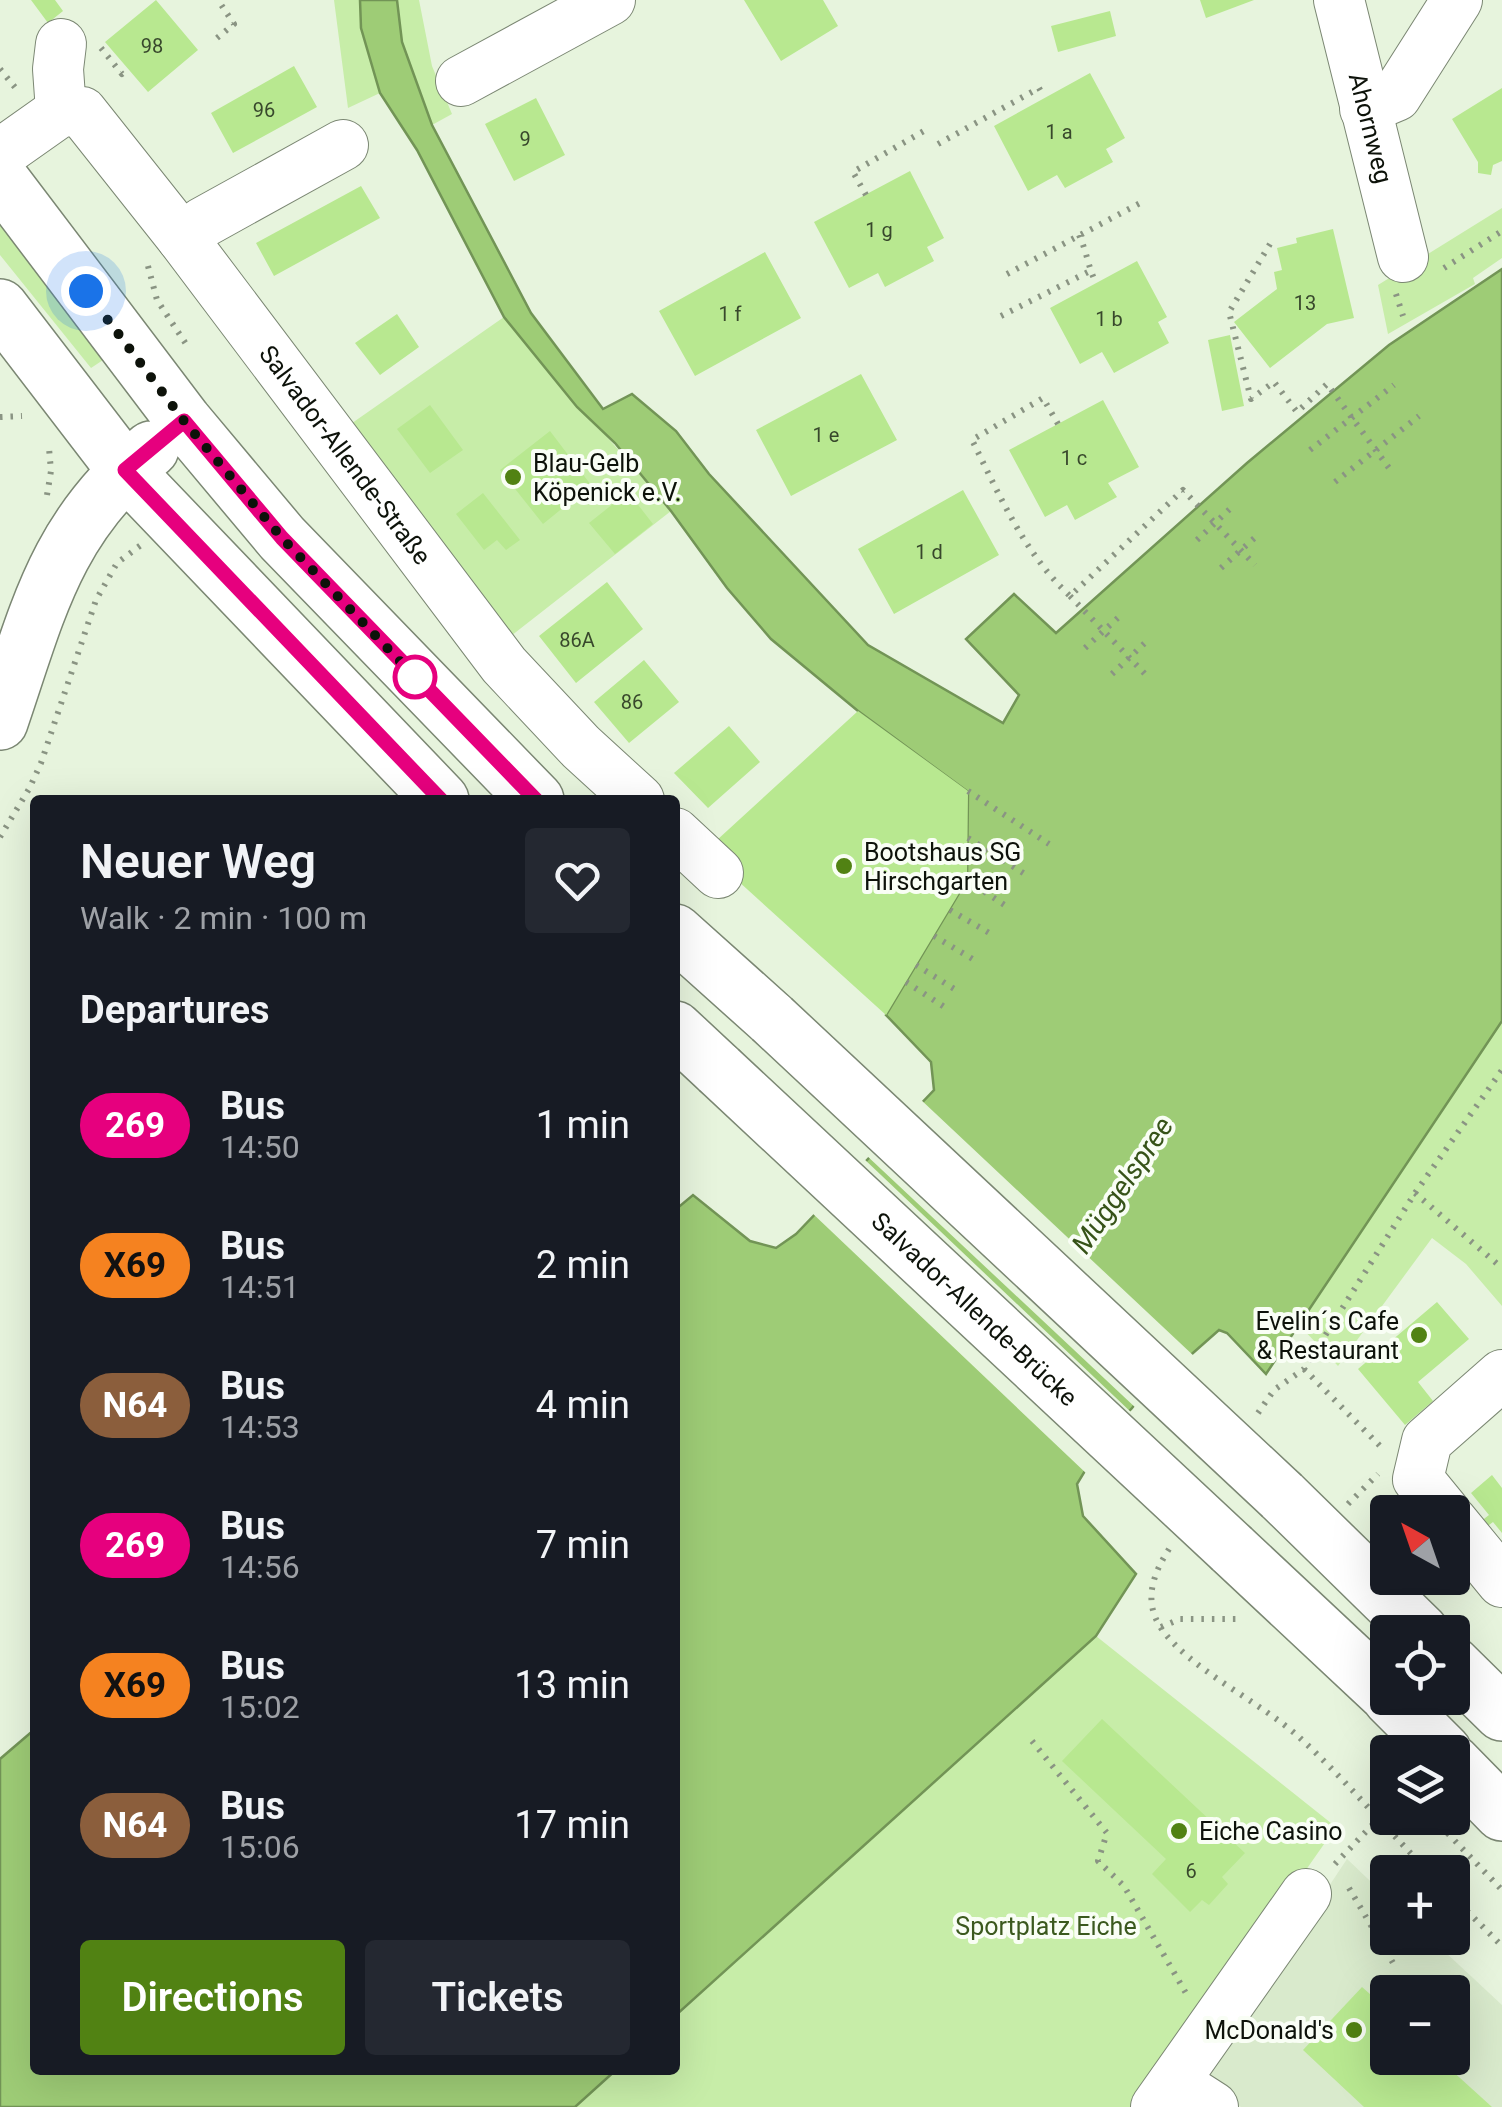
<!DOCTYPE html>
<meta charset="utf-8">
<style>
body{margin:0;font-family:Roboto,sans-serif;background:#242831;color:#f1f3f6;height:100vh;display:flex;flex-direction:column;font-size:38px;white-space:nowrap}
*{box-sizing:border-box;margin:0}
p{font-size:32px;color:#9ea1a6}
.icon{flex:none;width:55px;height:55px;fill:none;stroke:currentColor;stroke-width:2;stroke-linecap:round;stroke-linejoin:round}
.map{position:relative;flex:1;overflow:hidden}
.sheet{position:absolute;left:30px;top:795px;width:650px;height:1280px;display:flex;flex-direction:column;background:#171b24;border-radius:10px;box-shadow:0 10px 40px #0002}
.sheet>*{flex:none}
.badge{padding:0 20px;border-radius:32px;font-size:35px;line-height:65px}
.needle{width:65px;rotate:320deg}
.buttons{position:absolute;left:1370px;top:1495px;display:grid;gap:20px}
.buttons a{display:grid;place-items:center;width:100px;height:100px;border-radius:10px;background:#171b24;box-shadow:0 10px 40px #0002;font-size:50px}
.you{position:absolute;width:50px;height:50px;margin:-25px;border:8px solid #fff;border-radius:50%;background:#1a73e8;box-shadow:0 0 0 15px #1a73e833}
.map>.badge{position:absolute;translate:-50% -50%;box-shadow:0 0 0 5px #fff}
h2{padding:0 50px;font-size:38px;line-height:90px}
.round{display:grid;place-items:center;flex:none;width:105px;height:105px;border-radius:10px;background:#242831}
.summary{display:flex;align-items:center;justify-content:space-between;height:170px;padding:0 50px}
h1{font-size:48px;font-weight:600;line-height:75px}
.button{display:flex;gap:20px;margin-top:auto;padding:20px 50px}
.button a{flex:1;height:115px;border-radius:10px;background:#518213;color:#fff;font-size:40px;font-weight:600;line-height:115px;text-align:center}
.button a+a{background:#242831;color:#f1f3f6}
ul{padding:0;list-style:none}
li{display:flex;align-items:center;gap:30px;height:140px;padding:0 50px}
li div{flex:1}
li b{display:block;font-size:38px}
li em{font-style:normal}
li .badge{min-width:110px;font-weight:700;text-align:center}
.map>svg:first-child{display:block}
.built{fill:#d9eacc;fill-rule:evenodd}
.green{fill:#c7eda8}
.water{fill:#9ecc76;stroke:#729456;stroke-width:2.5}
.pier{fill:#e7f4dd}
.building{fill:#b8e890}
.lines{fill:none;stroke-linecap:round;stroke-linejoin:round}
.minor-casing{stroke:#7b8773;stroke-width:52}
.major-casing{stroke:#7b8773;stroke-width:58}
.path{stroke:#8a9483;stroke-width:6;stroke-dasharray:2.5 8;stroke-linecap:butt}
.minor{stroke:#fff;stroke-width:50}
.major{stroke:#fff;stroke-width:55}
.major-bridge-casing{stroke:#7b8773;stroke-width:58;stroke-linecap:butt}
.major-bridge{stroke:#fff;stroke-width:55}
.line-casing{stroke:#fff;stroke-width:22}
.line{stroke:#e6007e;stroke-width:15}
.walk{stroke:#0d120a;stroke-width:10;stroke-dasharray:0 18}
.poi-dot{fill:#518213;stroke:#f9fef5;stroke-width:4}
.stop-dot{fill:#fff;stroke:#e6007e;stroke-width:5}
.labels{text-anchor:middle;stroke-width:8;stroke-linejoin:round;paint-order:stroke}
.number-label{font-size:20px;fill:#38482c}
.street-label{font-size:25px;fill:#0d120a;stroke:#f9fef5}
.poi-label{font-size:25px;fill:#0d120a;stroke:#f9fef5;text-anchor:start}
.park-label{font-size:25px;fill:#3b591e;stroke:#f9fef5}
.water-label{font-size:28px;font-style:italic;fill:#365318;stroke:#f9fef5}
</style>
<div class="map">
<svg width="1502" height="2107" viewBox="0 0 1502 2107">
<rect width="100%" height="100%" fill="#e7f4dd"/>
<!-- built -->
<path class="built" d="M1347,1859L1387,1897L1388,1938H1430L1502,2005V2107H1241L1200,2080ZM1388,1992H1452V2058H1388Z"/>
<!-- green -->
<path class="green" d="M334,0H360L361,28L380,93L348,108Z
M397,0H419L432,66L452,114L432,125L402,42Z
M1502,208V258L1473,278L1475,284L1388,334L1378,285Z
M0,211L109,356L91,368L0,255Z
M504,317C558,384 616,445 671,511L507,639L345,428Z
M1502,1021V1306L1466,1264L1432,1238L1338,1366L1298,1324Z
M1096,1636L1336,1827L1140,2107H575L616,2070H675V2016Z"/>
<!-- water -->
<path class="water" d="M360,0H397L402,42L432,125L531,313L603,409L632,394L676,431L709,474L868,645L1003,723L1019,695L966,639L1014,594L1056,633L1247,463L1389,345L1502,269V1021L1266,1374L1227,1333L1219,1330L1185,1360L1161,1340C1137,1414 1138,1413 1068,1446L1088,1466L1077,1484L1083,1516L1136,1574L1096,1636L675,2016V1210L693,1195L750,1241L776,1248L796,1234L934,1090L931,1062L886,1015L967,880L968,792L858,711L771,639L727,588L671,511L615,443L577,407L504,317L417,150L380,93L361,28Z
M35,1729V2070H616L575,2107H0V1759Z"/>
<!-- pier -->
<path class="pier" d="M919,1098L1195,1357L1183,1365L1162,1347L1147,1399L1138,1410L865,1154Z
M862,1157L1134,1415L1127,1423L1108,1410L1075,1446L1093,1464L1088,1475L810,1211Z"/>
<!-- building -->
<path class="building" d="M31,0H55L63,11L48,23Z
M156,0L198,50L148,92L105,42Z
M744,0H823L838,26L781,61Z
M1200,0H1254L1206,18Z
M1110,11L1116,36L1058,52L1051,26Z
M294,66L317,107L233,153L211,113Z
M1090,73L1125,138L1106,149L1113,162L1065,188L1057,175L1028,191L994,126Z
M1502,88V161L1493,165L1491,175L1478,173V162L1452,119Z
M536,98L565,155L514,181L485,124Z
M910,171L944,238L927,247L934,261L885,287L878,273L849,288L814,222Z
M361,186L380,218L274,276L256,243Z
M1333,229L1354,318L1327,324L1270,368L1234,322L1277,289L1274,272L1282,270L1277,248L1297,243L1296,238Z
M765,252L801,318L695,376L659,311Z
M1137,261L1167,317L1158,322L1169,343L1114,373L1102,352L1080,364L1050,308Z
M397,314L419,347L380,375L355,343Z
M1230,335L1244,406L1222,411L1208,340Z
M861,374L897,440L791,496L756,430Z
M1103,400L1139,467L1108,483L1117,497L1075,520L1067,505L1045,517L1009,450Z
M430,405L463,450L430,473L397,429Z
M550,431L591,485L543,524L500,470Z
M963,490L999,555L894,614L858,549Z
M628,492L653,524L615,554L589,523Z
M483,493L520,540L506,550L497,540L484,550L456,514Z
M607,582L643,629L576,683L539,636Z
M644,660L679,702L629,743L594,702Z
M858,711L968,791L967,880L886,1015L705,851Z
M729,726L760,762L708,808L674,773Z
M1437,1302L1469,1339L1418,1382L1433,1401L1405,1425L1358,1369Z
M1492,1475L1502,1488V1533L1493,1522L1485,1528L1480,1522L1489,1515L1471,1493Z
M1102,1719L1245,1853L1222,1877L1228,1884L1209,1905L1202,1900L1190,1912L1152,1874L1166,1859L1062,1761Z
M1362,1987L1388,2010V2058H1438L1492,2107H1364L1303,2050Z"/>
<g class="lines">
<defs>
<g id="minor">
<path id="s1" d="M1339,0L1403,257"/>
<path d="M461,81L610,0"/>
<path d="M1365,109L1396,96L1457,0"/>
<path d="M61,111L58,69L61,44"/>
<path id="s2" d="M0,154L61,111L82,112L182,238L504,665L581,747L639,800"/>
<path d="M182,238L202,223L343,145"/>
<path d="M675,833L718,873"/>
<path d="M1445,1512L1418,1479L1427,1441L1502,1375"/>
<path d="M1452,1521L1502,1582"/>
<path d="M1174,2082L1213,2107"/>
<path d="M1156,2107L1306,1894"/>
</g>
<path id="major" d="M0,178L184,421L282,538L536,800
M0,307L125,470L441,800
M0,722C38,611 55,528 151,449
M675,932L772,1019
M675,1029L719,1070
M1282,1496L1421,1632
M1232,1549L1388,1695
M1452,1664L1502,1713
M1390,1698L1444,1752
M1452,1762L1502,1813"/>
</defs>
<!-- minor casing -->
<use href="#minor" class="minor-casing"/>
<!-- major casing -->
<use href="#major" class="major-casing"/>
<!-- path -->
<path class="path" d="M217,38L234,24L218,0
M101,48L122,74L128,69
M0,69L18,91
M938,144L1039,88L1044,97
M866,195L853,172L929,128
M1079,235C1087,252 1088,267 1096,283
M1270,244L1229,312L1251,399L1274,382L1297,412L1327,384L1389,468
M148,266L157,300L188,347
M1444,268L1502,231
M1007,274L1142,202
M1396,294L1403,316
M1001,316L1090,271
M0,417L22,416
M1058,424L1043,398L972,440C1000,496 1024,553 1070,596L1183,490L1255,565
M1310,450L1394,385
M1335,482L1419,416
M47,495L51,471L49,448
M1197,540L1233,506
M1221,568L1260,533
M1070,596L1145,674
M1085,648L1121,615
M1112,674L1148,640
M968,791L1049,844
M0,837L29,789L41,763L96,600L117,563L141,545
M968,838L1028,876
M967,880L1009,908
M950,910L991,934
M934,936L976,961
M916,965L956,990
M906,982L946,1008
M1415,1193L1502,1268
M1304,1369L1384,1450
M1258,1413L1274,1390L1304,1369L1415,1193L1502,1070
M1348,1504L1378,1474
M1169,1549C1153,1574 1143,1601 1161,1628C1190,1670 1261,1702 1300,1738C1346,1780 1386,1829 1429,1872
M1161,1627L1180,1619H1241
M1032,1741L1107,1833L1098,1861L1124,1886L1187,1995
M1433,1818L1502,1890
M1335,1864L1377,1820
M1349,1888L1396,1968
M1452,1896L1502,1946"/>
<!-- minor -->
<use href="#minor" class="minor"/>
<!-- major -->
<use href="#major" class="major"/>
<defs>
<g id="major-bridge">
<path d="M772,1019L1282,1496"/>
<path id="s3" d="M719,1070L1232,1549"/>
</g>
</defs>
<!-- major-bridge casing -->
<use href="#major-bridge" class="major-bridge-casing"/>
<!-- major-bridge -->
<use href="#major-bridge" class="major-bridge"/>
</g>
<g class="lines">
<defs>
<path id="line" d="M441,800L125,470L184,421L282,538L536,800"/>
</defs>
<!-- line casing -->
<use href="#line" class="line-casing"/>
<!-- line -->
<use href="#line" class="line"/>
<!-- walk -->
<path class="walk" d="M86,291L184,421L282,538L415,677"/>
</g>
<!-- markers -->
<g class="poi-dot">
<circle cx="513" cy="477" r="10"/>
<circle cx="844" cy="866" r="10"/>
<circle cx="1419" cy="1335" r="10"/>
<circle cx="1179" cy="1831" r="10"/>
<circle cx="1354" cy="2030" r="10"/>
</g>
<circle class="stop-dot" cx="415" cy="677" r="20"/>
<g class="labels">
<!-- number labels -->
<g class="number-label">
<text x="152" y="53">98</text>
<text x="264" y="117">96</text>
<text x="1059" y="139">1 a</text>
<text x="525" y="146">9</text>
<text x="879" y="237">1 g</text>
<text x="1305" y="310">13</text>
<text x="730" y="321">1 f</text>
<text x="1109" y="326">1 b</text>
<text x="826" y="442">1 e</text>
<text x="1074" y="465">1 c</text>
<text x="929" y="559">1 d</text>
<text x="577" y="647">86A</text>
<text x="632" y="709">86</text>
<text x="1191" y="1878">6</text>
</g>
<!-- street labels -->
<g class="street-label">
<text dy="9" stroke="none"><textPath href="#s1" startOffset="132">Ahornweg</textPath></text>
<text dy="9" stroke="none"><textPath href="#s2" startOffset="528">Salvador-Allende-Straße</textPath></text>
<text dy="9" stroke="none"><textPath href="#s3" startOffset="350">Salvador-Allende-Brücke</textPath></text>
</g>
<!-- poi labels -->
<g class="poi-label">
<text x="533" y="472">Blau-Gelb<tspan x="533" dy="29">Köpenick e.V.</tspan></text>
<text x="864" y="861">Bootshaus SG<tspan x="864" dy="29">Hirschgarten</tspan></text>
<text x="1399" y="1330" text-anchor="end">Evelin´s Cafe<tspan x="1399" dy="29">&amp; Restaurant</tspan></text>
<text x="1199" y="1840">Eiche Casino</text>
<text x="1334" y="2039" text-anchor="end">McDonald's</text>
</g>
<!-- park labels -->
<g class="park-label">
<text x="1046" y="1935">Sportplatz Eiche</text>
</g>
<!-- water labels -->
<g class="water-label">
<text transform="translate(1122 1185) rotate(-56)" y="10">Müggelspree</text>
</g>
</g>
</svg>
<div class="buttons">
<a><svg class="needle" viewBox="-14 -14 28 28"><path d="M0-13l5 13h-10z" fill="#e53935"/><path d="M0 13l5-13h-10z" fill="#9ea1a6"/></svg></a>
<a><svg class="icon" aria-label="locate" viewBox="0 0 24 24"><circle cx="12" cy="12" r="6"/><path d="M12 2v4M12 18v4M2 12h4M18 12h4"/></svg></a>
<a><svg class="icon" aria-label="layers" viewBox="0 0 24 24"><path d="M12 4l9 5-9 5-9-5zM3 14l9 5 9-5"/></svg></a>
<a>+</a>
<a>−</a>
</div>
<div class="you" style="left:86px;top:291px"></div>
<section class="sheet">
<div class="summary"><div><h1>Neuer Weg</h1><p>Walk · 2 min · 100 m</p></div><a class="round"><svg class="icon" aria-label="heart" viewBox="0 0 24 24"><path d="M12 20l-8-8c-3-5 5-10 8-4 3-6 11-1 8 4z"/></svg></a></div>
<h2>Departures</h2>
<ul>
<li><span class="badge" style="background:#e6007e;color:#fff">269</span><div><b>Bus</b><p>14:50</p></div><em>1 min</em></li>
<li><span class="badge" style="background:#f58220;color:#111">X69</span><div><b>Bus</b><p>14:51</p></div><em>2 min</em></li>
<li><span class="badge" style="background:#8b5e3c;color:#fff">N64</span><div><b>Bus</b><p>14:53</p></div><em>4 min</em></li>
<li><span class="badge" style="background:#e6007e;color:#fff">269</span><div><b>Bus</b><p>14:56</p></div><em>7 min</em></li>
<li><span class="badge" style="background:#f58220;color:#111">X69</span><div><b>Bus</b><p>15:02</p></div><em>13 min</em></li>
<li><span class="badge" style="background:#8b5e3c;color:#fff">N64</span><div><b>Bus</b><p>15:06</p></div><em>17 min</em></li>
</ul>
<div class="button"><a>Directions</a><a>Tickets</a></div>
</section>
</div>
